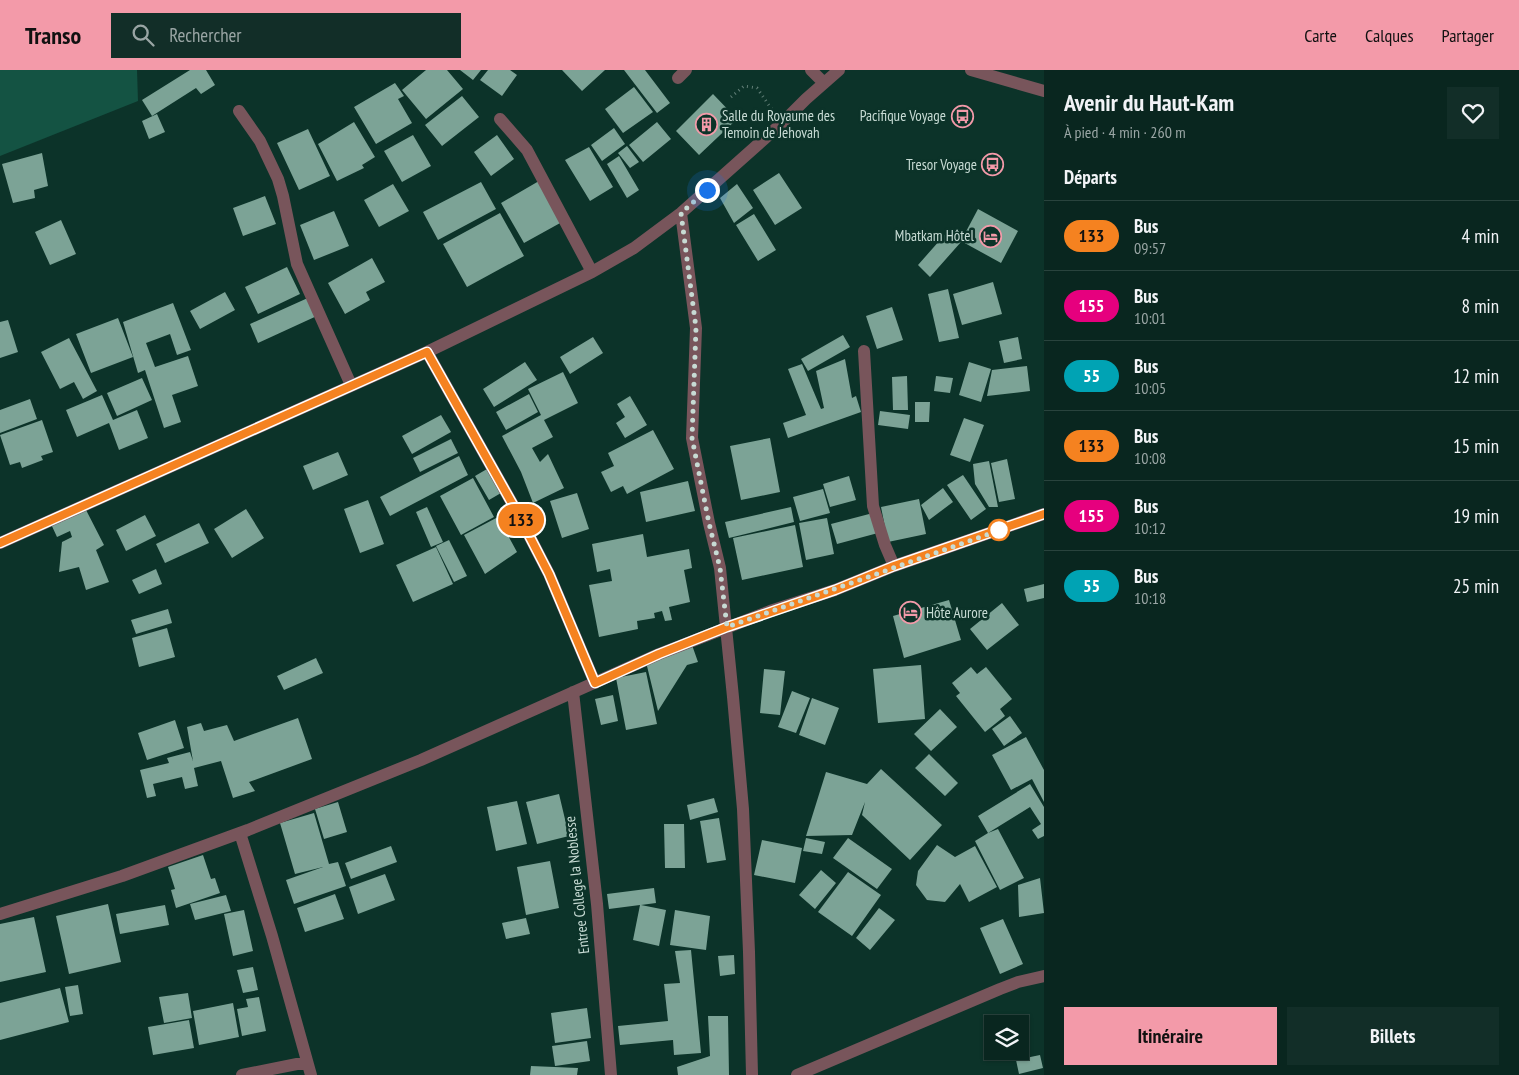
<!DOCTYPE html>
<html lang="fr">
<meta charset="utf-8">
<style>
body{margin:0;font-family:"PT Sans Narrow",sans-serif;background:#122e28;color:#f1f3f6;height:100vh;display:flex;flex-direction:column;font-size:19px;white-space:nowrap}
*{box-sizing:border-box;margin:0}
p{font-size:16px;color:#99a5a4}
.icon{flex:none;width:28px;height:28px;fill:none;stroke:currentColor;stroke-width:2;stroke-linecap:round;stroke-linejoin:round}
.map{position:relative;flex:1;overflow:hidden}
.side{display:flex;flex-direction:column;background:#09261f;width:475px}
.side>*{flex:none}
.badge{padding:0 10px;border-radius:16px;font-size:18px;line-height:32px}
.buttons{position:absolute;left:984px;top:945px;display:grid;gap:10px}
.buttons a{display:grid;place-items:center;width:45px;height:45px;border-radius:0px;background:#09261f;box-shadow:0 1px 4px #0004,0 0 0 1px #29433d;font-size:25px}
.you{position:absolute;width:25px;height:25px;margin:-12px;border:4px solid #fff;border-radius:50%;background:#1a73e8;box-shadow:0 0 0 8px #1a73e833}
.map>.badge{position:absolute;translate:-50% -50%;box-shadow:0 0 0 2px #fff}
h2{padding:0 20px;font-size:19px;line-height:45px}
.round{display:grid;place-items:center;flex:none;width:52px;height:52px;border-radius:0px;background:#122e28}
.headline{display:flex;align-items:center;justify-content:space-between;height:85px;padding:0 20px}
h1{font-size:24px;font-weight:700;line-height:38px}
.primary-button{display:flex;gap:10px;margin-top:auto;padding:10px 20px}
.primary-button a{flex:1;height:58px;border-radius:0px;background:#f39aa9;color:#111;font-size:20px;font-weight:700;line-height:58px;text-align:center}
.primary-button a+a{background:#122e28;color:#f1f3f6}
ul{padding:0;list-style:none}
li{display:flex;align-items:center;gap:15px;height:70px;padding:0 20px;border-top:1px solid #29433d}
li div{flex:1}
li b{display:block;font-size:19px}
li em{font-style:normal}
li .badge{min-width:55px;font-weight:700;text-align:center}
header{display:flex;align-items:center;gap:30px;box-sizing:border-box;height:70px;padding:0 25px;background:#f39aa9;color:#111}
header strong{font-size:24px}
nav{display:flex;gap:28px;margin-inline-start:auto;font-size:18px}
.search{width:350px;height:45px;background:#122e28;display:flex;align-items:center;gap:12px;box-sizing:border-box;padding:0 18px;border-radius:0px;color:#99a5a4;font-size:19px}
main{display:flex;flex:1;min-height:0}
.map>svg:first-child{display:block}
.green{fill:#145343}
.building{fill:#7ca396}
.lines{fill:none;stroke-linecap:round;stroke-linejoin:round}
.path{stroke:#607e76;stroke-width:3;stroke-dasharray:1 4;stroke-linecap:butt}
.street{stroke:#78555b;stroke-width:12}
.line-casing{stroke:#fff;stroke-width:11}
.line{stroke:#f58220;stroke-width:8}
.walk{stroke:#c7dbd4;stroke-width:5;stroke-dasharray:0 9}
.stop-dot{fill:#fff;stroke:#f58220;stroke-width:2.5}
.labels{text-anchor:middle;stroke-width:5;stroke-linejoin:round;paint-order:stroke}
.poi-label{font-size:15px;fill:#c7dbd4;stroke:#0c3329;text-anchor:end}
.street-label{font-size:15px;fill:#c7dbd4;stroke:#0c3329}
</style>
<header>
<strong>Transo</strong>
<div class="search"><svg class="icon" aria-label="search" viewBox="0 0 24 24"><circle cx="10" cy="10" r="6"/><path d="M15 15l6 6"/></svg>Rechercher</div>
<nav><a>Carte</a><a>Calques</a><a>Partager</a></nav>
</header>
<main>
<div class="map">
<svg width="1044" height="1005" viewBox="0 0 1044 1005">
<rect width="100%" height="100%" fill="#0c3329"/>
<!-- green -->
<path class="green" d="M0,0H137L138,31L0,86Z"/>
<!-- building -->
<path class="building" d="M190,0H206L215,15L201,24L196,18L152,46L142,30Z
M426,0H447L463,19L426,49L402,20Z
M460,0H481L473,10Z
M488,0H510L517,5L502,26L480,10Z
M562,0H605L582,21Z
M624,0H645L670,33L657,43Z
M395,13L404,26L398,29L412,53L376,74L354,37Z
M634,17L653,42L623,63L605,39Z
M713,24L737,49L699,85L676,61Z
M462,26L479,47L442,76L425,55Z
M157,44L165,62L149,69L142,51Z
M354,52L375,87L362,95L364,98L337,111L318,74Z
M657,52L671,69L643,92L629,75Z
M614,58L625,74L602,91L591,75Z
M308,59L330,106L299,120L277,73Z
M413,65L431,96L402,112L384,81Z
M497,65L514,89L491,106L474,82Z
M627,76L639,92L630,98L618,83Z
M589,77L613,117L590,131L565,90Z
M42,83L48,116L34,120L35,128L13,133L2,94Z
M619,86L639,120L627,128L607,94Z
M779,103L802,138L775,155L753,120Z
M539,111L562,152L524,173L501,133Z
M481,112L496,139L438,170L423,142Z
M393,114L409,141L379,157L364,130Z
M737,114L753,138L734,153L720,128Z
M265,126L276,154L243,166L233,138Z
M978,139L1018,161L1001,193L961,171Z
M334,141L349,176L314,190L300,155Z
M500,143L524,186L467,217L443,174Z
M754,144L776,180L758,191L736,155Z
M61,150L76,184L50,195L35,162Z
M948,161L961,172L930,207L918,195Z
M372,188L385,212L366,222L370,230L345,244L328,213Z
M287,197L300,224L258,244L245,217Z
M993,212L1002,244L962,255L953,224Z
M948,219L959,268L939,272L928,224Z
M225,222L235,240L200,259L190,241Z
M310,227L319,245L258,273L250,254Z
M173,233L191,280L177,285L170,264L146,273L155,297L188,286L198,316L172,325L181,352L164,358L145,300L138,303L123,252Z
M892,237L903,270L877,279L866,246Z
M118,248L133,287L91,303L76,264Z
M8,250L18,282L0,288V252Z
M843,265L850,277L808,301L801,289Z
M593,267L603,283L570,304L560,287Z
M1018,267L1022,289L1004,293L999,271Z
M69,268L97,321L83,329L74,312L60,319L41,282Z
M845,289L852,328L856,326L861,342L788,368L783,353L806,345L788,299L802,294L821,339L824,338L816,301Z
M525,292L537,310L494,337L483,319Z
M969,292L991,299L981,332L959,325Z
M1027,296L1030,321L987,326L992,300Z
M563,302L578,333L544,350L553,367L532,378L540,392L548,384L564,418L533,433L521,402L502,366L541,345L528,319Z
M907,306L908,340H893L892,307Z
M936,306L953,308L950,323L934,321Z
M142,308L152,330L117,346L107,323Z
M529,324L538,342L506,360L496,342Z
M102,325L113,350L137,340L148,368L119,380L109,353L77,367L66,340Z
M630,326L647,355L625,368L616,353L625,347L617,334Z
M30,329L37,349L0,363V340Z
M915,332H930L929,352H915Z
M880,341L910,345L908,359L878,355Z
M441,345L451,362L412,384L402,366Z
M964,348L984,355L970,392L950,385Z
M42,350L53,382L41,386L43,390L22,398L20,392L10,395L0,365Z
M653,360L674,399L627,424L623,416L611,422L601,402L614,396L608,383Z
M770,368L780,422L741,430L730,376Z
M451,369L458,383L420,402L413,388Z
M338,382L348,405L313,420L303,396Z
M459,386L468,405L390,446L380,427Z
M1007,389L1015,429L999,432L991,393Z
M989,391L998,437H989L975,414L973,394Z
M487,399L501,423L489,430L475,406Z
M963,405L986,439L971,450L947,415Z
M849,406L856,430L830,437L823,414Z
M473,408L494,447L461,465L440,426Z
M688,411L695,441L646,452L640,422Z
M943,418L953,432L929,450L921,435Z
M823,419L830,443L800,451L793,427Z
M577,423L589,459L562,468L550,431Z
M919,429L926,464L888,472L881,437Z
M368,430L384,474L360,483L344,439Z
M84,436L104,475L96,480L109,512L86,520L79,497L59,502L62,472L72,467L70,461L57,467L51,454Z
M427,437L443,472L431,477L416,442Z
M791,437L794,452L729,468L725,452Z
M246,439L264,468L232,488L214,459Z
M873,443L878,463L837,474L831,454Z
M145,445L156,466L126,481L116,460Z
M498,447L517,482L485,504L464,465Z
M827,448L834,484L806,490L799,453Z
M199,453L209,473L165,493L156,474Z
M795,455L803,497L742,510L733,468Z
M643,464L647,487L689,479L692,498L684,500L690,532L669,537L672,550L665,551L662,541L654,543L655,548L637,551L638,559L599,567L589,515L612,511L610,499L597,502L592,474Z
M449,470L467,506L454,512L436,476Z
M436,477L453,514L413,532L396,495Z
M156,499L162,514L139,524L132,510Z
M1044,514V528L1027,532L1024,519Z
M949,530L961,570L904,588L893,546Z
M1002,533L1019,555L987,580L970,559Z
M168,539L172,553L136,564L131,550Z
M167,558L175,587L139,597L132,568Z
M692,575L698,592L687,595L658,641L646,592Z
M316,588L323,603L284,620L277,606Z
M921,595L925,649L878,653L873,599Z
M971,597L977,604L986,597L1012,629L1000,639L1005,646L985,662L956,626L960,623L952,613Z
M764,599L785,601L780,645L760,643Z
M646,602L657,654L626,660L616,608Z
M792,621L810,628L796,663L778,657Z
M613,625L618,651L601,655L595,629Z
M812,628L839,638L825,675L799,665Z
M940,639L957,657L931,681L914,664Z
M1010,646L1022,663L1004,676L992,659Z
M298,648L312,689L249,712L255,721L233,728L221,691L194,698L198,716L185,719L182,707L153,714L156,726L147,728L140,700L169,693L167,688L190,682L193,691L187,657L201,653L204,661L227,655L234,671Z
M175,650L184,678L147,690L138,663Z
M1026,667L1044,700V732L1032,709L1011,720L992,685Z
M929,684L958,713L945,726L915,698Z
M881,699L942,755L910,790L862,745L865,732L852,765L806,766L826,702L867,714Z
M1030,714L1044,737V766L1038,769L1032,760L1041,754L1030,737L988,763L978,746Z
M559,724L569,766L537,774L526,732Z
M714,728L718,742L690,750L687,735Z
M517,731L527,774L496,781L487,737Z
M338,732L347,762L324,769L315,739Z
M314,743L329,794L338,792L346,816L294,834L286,810L323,797L295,804L280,753Z
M719,748L726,790L707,793L700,751Z
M664,754H684L685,798H665Z
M998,759L1024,808L1000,820L975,771L988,763Z
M806,768L825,772L822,784L803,781Z
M848,768L892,799L877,819L833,788Z
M762,770L802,778L795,813L754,805Z
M937,775L955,787L975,776L997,817L969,832L960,814L945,832L927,830L916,815L918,801Z
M391,776L397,792L351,809L345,793Z
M203,785L211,809L215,808L220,823L176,838L171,820L175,819L168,797Z
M550,791L559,838L526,845L517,797Z
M821,800L836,813L815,839L799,825Z
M848,802L881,825L852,866L818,842Z
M385,804L395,830L358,844L349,817Z
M1040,808L1044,843L1019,847L1018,815Z
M654,818L656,833L641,835L666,840L659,876L633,870L640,835L609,839L607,824Z
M335,824L344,849L305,862L297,838Z
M226,825L231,841L195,850L190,834Z
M108,834L121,892L69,904L56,846Z
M165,835L169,855L120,864L116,844Z
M879,838L895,850L870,880L856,868Z
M244,840L253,881L233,886L224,844Z
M675,840L710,846L706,880L670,875Z
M34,847L46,902L0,912V854Z
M526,848L530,864L506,869L502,853Z
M1003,849L1023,894L1000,904L980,858Z
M691,880L701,983L674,985L673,970L620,975L618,956L668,951L664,914L680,913L675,881Z
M734,885L735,904L720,906L718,886Z
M253,897L258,920L243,923L237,900Z
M78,915L83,944L70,946L65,917Z
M60,918L69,952L0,970V933Z
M188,923L192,948L164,953L159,927Z
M259,927L266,961L242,966L237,939L248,937L246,929Z
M233,933L239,967L199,975L193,941Z
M587,938L591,968L555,973L551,943Z
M708,946H728L729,1005H678L677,997L710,986Z
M189,950L194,978L153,985L148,957Z
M587,971L590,991L555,996L552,976Z
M1040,985L1043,998L1019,1004L1016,990Z
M531,996L578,998L577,1005H530Z"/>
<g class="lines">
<!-- path -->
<path class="path" d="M731,27L744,16L757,18L773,41"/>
<!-- street -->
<path class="street" d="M811,0L824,13
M971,0L1044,21
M678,8L686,0
M239,41L260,71L278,109L283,126L297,194L351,315
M500,49L527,80L592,202
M681,143L696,258L692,368L709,453L720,498L733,627L743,739L749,882L752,1005
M864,281L873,436L885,475L894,496
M427,282L517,442L549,504L595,613
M0,473L427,282L592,202L634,178L681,143L781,54L806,29L839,0
M573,622L597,834L611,1005
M240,763L272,866L311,1005
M0,844L122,806L248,760L421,690L659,584L770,541L835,520L894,496L1044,444
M242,1005L307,992
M797,1005L1000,919L1018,912L1044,906"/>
</g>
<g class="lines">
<defs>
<path id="line" d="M0,473L427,282L517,442L549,504L595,613L659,584L727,557L835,520L894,496L1044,444"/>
</defs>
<!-- line casing -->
<use href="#line" class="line-casing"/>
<!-- line -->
<use href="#line" class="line"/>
<!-- walk -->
<path class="walk" d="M707,120L681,143L696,258L692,368L709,453L720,498L727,557L1006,458L999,460"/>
</g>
<!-- icons -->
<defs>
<symbol id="bus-ring" viewBox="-11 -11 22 22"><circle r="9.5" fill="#0c3329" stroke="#f39aa9" stroke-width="1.5"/><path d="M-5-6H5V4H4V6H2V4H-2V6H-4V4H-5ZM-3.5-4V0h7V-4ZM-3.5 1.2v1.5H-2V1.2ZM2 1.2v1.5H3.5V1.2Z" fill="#f39aa9"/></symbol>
<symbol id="building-ring" viewBox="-11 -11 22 22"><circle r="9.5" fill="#0c3329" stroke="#f39aa9" stroke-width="1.5"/><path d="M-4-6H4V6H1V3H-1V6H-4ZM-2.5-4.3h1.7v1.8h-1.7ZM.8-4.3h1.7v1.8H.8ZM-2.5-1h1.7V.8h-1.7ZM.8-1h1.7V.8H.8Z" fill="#f39aa9"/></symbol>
<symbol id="hotel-ring" viewBox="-11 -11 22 22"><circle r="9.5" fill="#0c3329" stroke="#f39aa9" stroke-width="1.5"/><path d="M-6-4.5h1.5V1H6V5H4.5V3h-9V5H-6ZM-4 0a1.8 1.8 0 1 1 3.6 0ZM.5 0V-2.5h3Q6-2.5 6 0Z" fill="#f39aa9"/></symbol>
</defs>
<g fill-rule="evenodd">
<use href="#bus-ring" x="950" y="34" width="25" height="25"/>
<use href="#building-ring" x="694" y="42" width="25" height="25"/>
<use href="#bus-ring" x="980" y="82" width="25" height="25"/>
<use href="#hotel-ring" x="978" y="154" width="25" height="25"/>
<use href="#hotel-ring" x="898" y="530" width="25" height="25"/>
</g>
<!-- markers -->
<circle class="stop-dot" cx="999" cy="460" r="10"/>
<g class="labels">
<!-- poi labels -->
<g class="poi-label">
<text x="722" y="51" text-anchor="start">Salle du Royaume des<tspan x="722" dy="17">Temoin de Jehovah</tspan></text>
<text x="946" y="51">Pacifique Voyage</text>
<text x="977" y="100">Tresor Voyage</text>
<text x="974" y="171">Mbatkam Hôtel</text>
<text x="926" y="548" text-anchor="start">Hôte Aurore</text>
</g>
<!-- street labels -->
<g class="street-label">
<text transform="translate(577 815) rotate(-96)" y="5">Entree College la Noblesse</text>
</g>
</g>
</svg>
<div class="buttons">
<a><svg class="icon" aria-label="layers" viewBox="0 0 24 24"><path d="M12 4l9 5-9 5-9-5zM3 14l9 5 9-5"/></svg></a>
</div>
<div class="you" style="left:707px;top:120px"></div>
<b class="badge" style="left:521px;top:450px;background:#f58220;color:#111">133</b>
</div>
<section class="side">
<div class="headline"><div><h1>Avenir du Haut-Kam</h1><p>À pied · 4 min · 260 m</p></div><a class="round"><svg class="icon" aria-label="heart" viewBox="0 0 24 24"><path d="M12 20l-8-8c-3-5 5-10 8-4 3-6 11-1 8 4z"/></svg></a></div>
<h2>Départs</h2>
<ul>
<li><span class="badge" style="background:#f58220;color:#111">133</span><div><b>Bus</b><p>09:57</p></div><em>4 min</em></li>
<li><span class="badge" style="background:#e6007e;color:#fff">155</span><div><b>Bus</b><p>10:01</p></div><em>8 min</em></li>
<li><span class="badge" style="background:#00a3b4;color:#fff">55</span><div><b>Bus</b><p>10:05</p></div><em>12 min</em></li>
<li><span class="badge" style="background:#f58220;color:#111">133</span><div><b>Bus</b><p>10:08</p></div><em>15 min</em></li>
<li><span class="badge" style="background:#e6007e;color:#fff">155</span><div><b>Bus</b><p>10:12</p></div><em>19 min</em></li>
<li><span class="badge" style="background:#00a3b4;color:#fff">55</span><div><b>Bus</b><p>10:18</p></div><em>25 min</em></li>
</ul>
<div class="primary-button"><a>Itinéraire</a><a>Billets</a></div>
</section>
</main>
